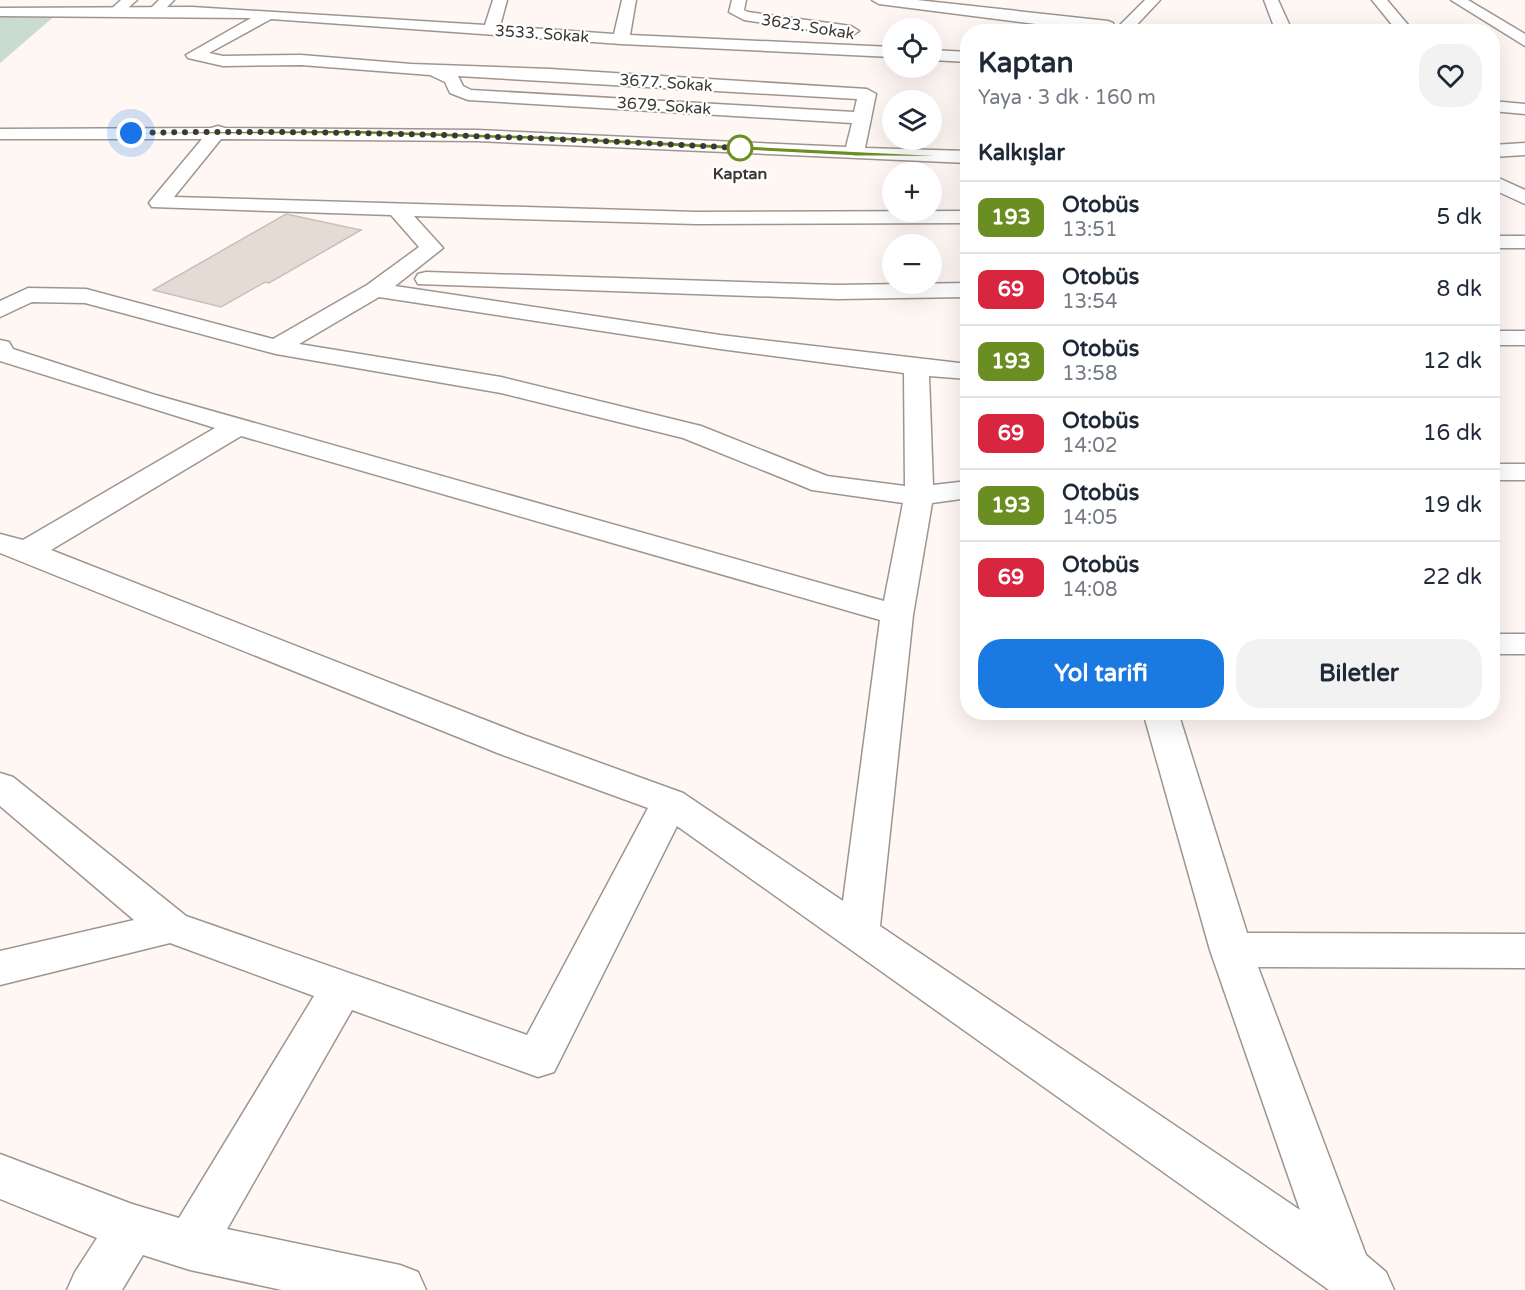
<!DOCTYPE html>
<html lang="tr">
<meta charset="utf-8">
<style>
body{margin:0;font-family:"Varela Round",sans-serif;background:#f2f2f3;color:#1f2937;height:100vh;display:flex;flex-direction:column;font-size:22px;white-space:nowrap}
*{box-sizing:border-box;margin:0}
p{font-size:20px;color:#747a83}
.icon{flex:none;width:33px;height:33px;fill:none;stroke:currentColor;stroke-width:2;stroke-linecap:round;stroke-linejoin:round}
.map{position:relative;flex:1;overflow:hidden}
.drawer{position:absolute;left:960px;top:24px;width:540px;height:696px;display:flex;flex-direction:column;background:#fff;border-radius:24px;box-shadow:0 6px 24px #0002}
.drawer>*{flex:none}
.badge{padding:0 12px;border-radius:9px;font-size:21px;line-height:39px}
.fabs{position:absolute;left:882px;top:18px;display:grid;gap:12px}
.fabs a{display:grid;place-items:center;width:60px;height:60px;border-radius:50%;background:#fff;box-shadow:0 6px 24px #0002;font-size:30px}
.you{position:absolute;width:30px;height:30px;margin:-15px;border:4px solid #fff;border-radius:50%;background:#1a73e8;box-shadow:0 0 0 9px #1a73e833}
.map>.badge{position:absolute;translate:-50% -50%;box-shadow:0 0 0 3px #fff}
h2{padding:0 18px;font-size:22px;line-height:54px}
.round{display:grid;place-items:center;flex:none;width:63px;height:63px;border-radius:24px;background:#f2f2f3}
.summary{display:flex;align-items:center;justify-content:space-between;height:102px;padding:0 18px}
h1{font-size:28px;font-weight:800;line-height:45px}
.action{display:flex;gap:12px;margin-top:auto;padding:12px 18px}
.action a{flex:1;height:69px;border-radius:24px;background:#1b79e2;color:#fff;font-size:24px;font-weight:800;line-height:69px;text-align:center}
.action a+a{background:#f2f2f3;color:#1f2937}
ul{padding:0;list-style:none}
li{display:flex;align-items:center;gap:18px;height:72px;padding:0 18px;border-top:2px solid #e0e1e3}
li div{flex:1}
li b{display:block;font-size:22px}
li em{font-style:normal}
li .badge{min-width:66px;font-weight:700;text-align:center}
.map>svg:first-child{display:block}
.green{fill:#c9dcce}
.building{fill:#e6dbd4;stroke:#cabfb9;stroke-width:1.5}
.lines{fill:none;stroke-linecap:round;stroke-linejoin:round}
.minor-casing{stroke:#9f958f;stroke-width:3}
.major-casing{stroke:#9f958f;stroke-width:3}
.minor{fill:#fff;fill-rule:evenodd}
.major{fill:#fff;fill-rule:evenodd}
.line{fill:#6b8e23;stroke:#fff;stroke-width:1.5}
.walk{stroke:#3c3835;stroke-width:6;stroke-dasharray:0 10.8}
.stop-dot{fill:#fff;stroke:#6b8e23;stroke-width:3}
.labels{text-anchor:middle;stroke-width:4.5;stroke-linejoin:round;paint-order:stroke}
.far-street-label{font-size:16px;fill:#3c3835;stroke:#fff}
.far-stop-label{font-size:16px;font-weight:bold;fill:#3c3835;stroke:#fff}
</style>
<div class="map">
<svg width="1525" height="1290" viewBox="0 0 1525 1290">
<rect width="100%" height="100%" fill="#fef7f3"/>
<!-- green -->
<path class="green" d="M57,14L0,63V15Z"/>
<!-- building -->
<path class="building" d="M286,214L361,230L269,283L265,282L221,307L153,290Z"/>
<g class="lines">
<defs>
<path id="minor" d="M493,0H507L500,26L614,34L622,0H636L630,35L892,47V57L621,44L271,19L209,53L223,56L301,55L411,64L550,69L867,89L876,94L865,148L968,151V163L477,141L221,139L174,197L696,212L968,211V223L696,224L414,216L443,248L395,286L720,335L968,364V379L929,376L933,485L968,481V498L932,503L913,615L880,926L1300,1210L1210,950L1143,712H1178L1247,933L1525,934V968L1258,967L1366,1255L1386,1272L1394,1290H1329L677,826L554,1072L538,1077L352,1010L227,1229L400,1265L418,1272L426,1290H282L190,1270L143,1255L122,1290H67L75,1272L97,1238L0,1199V1154L132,1204L179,1218L314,996L170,943L0,985V951L134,920L0,806V773L13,777L186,916L527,1035L648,808L500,754L0,553V534L23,540L215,428L0,361V340L9,342L13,349L152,394L884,601L903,503L812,490L683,438L501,393L276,354L85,303L32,302L0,317V301L28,288L86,289L273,339L367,285L419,247L391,215L152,207L149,203L152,199L202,139H0V129L211,128L218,126L225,128L477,130L846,147L852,123L468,100L450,93L445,82L430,75L301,65L223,66L188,58L186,55L251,18L0,16V8L192,7L485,25ZM458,76L857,99L854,112L471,90L463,86ZM379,297L720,349L904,373L905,486L827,476L701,426L501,377L299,344ZM241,436L880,620L843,901L683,793L526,736L51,550Z
M732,0H746L744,10L748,12L851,26L859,31L851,36L744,20L729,12Z
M872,0H917L1108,21L1113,23L1115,30L1145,0H1160L1130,32H1099L879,4Z
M1264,0H1278L1289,24V32H1273V24Z
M1372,0H1387L1414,32H1398Z
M1451,0H1468L1525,34V46Z
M932,50L968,52V62L932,60Z
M1492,101L1525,104V114L1492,111Z
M1525,143V155L1492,157V145Z
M1492,175L1525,190V204L1492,189Z
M1492,236H1525V248H1492Z
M426,272L837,285L968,283V297L837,299L418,284L415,279L418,274Z
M1492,331H1525V345H1492Z
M1492,464H1525V480H1492Z
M1492,634H1525V654H1492Z"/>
<path id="major" d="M121,0H137L120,15H110L108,12Z
M159,0H174L160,14H150L148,11Z"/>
</defs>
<!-- minor casing -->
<use href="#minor" class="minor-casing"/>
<!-- major casing -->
<use href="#major" class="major-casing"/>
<!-- minor -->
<use href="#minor" class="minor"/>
<!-- major -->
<use href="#major" class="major"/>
</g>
<!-- line -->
<path class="line" d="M353,130L546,136L971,157L854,156L546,140L353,134H0Z"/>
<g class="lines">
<!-- walk -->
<path class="walk" d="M131,133C334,129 537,137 740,148"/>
</g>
<!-- markers -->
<circle class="stop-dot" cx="740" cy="148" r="12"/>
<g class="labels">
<!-- far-street labels -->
<g class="far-street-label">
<text transform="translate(808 26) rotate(9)" y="6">3623. Sokak</text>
<text transform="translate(542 33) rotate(4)" y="6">3533. Sokak</text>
<text transform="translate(666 82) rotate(4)" y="6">3677. Sokak</text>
<text transform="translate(664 105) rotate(4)" y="6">3679. Sokak</text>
</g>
<!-- far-stop labels -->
<g class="far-stop-label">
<text x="740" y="179">Kaptan</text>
</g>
</g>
</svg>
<div class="fabs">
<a><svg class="icon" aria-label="locate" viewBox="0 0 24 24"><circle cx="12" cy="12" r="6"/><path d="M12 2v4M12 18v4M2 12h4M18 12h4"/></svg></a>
<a><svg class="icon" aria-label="layers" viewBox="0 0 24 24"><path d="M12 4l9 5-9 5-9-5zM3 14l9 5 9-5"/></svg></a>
<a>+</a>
<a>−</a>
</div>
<div class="you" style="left:131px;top:133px"></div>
<section class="drawer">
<div class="summary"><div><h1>Kaptan</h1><p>Yaya · 3 dk · 160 m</p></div><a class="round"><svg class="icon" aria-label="heart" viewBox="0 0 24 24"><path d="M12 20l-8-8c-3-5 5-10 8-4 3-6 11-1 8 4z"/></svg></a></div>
<h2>Kalkışlar</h2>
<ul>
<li><span class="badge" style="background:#6b8e23;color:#fff">193</span><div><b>Otobüs</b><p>13:51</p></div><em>5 dk</em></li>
<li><span class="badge" style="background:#d7263d;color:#fff">69</span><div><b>Otobüs</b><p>13:54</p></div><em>8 dk</em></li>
<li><span class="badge" style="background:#6b8e23;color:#fff">193</span><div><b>Otobüs</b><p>13:58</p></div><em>12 dk</em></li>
<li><span class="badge" style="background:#d7263d;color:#fff">69</span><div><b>Otobüs</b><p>14:02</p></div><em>16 dk</em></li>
<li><span class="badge" style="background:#6b8e23;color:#fff">193</span><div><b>Otobüs</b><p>14:05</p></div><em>19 dk</em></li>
<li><span class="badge" style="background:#d7263d;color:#fff">69</span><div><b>Otobüs</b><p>14:08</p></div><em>22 dk</em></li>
</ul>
<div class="action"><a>Yol tarifi</a><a>Biletler</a></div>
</section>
</div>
